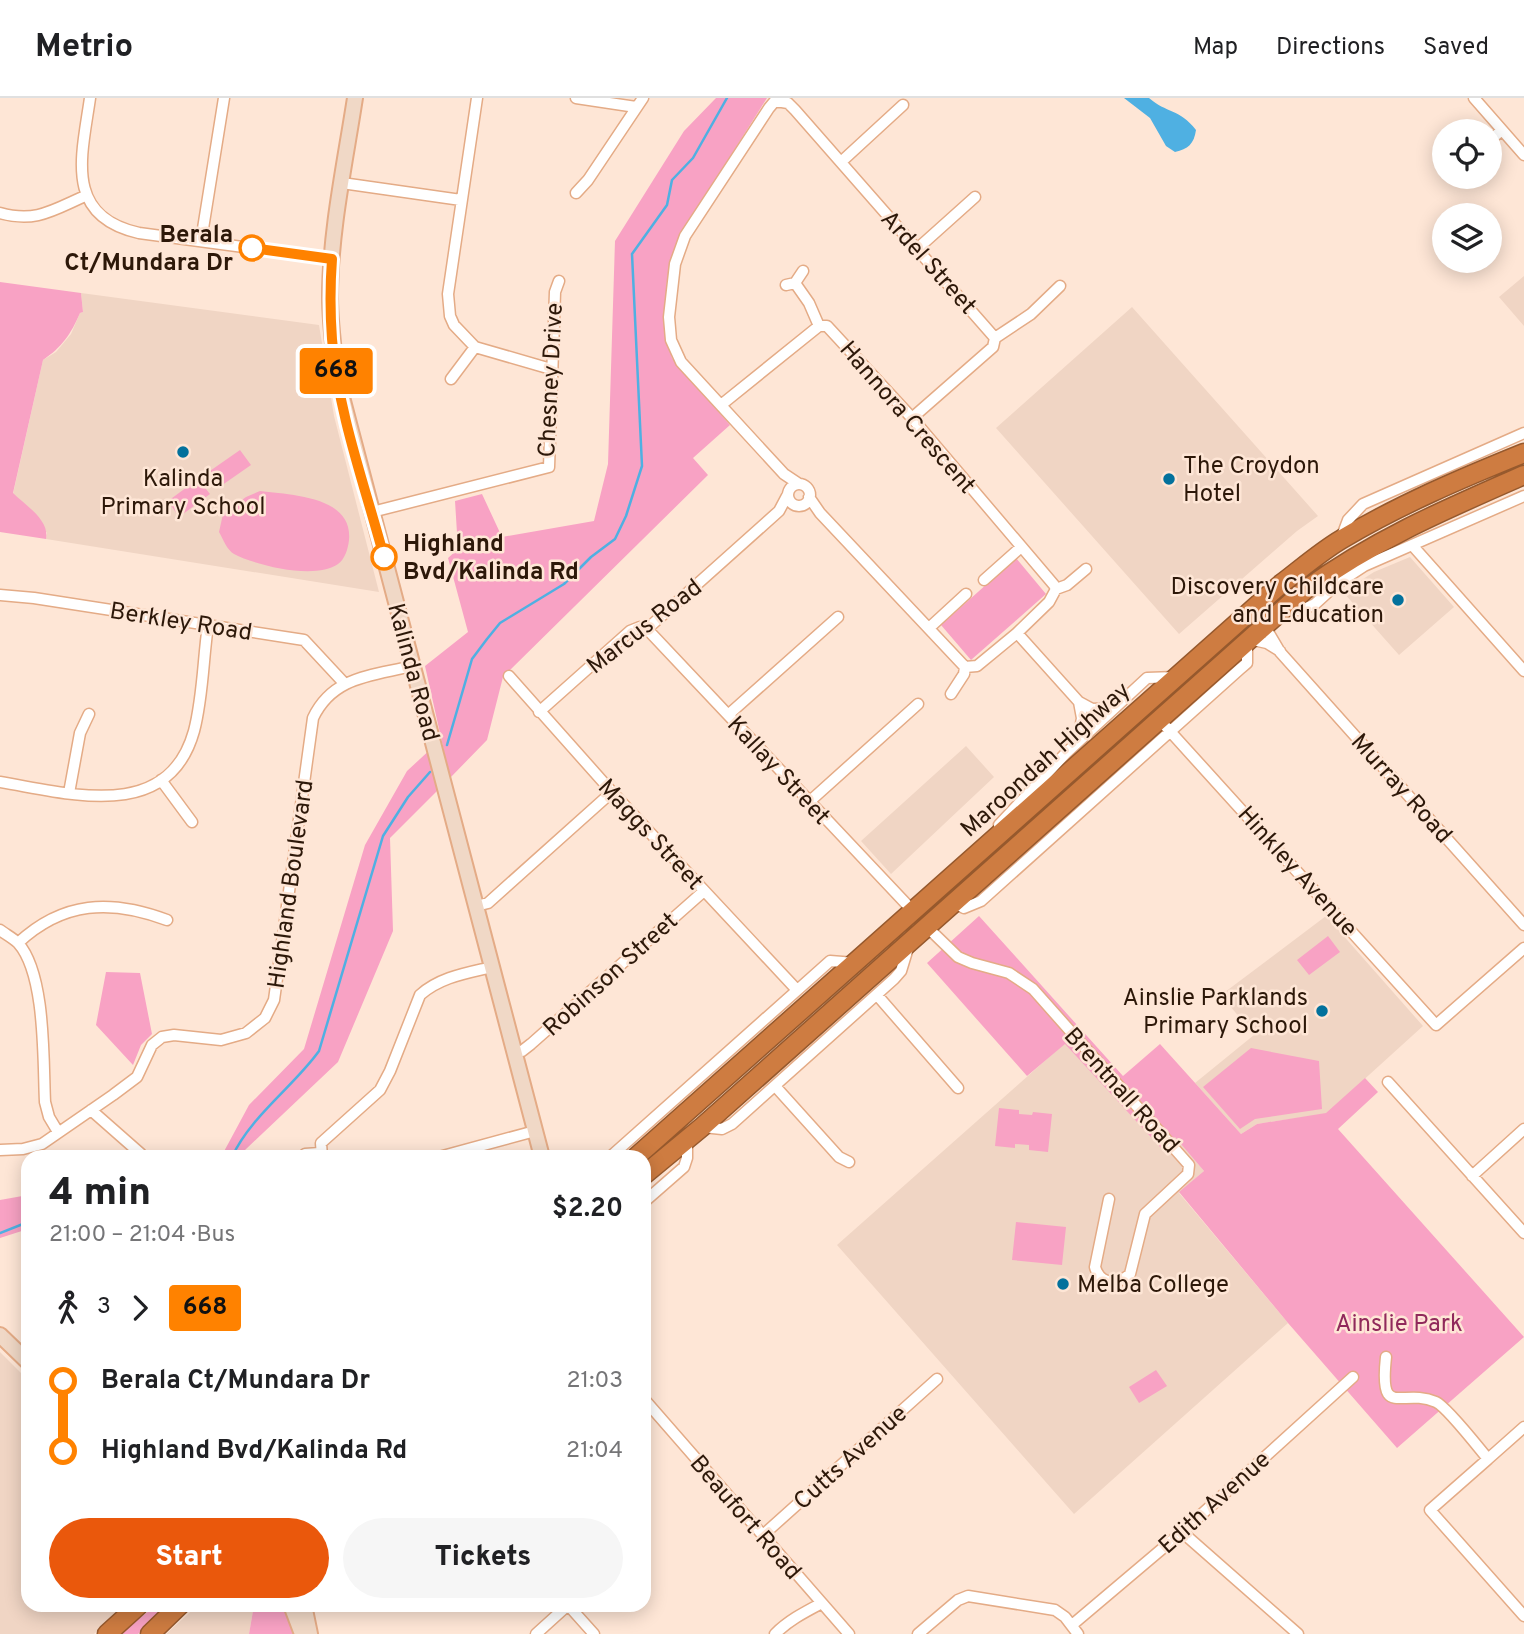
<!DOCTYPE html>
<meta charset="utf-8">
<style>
body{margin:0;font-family:Overpass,sans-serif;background:#f6f6f6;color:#202124;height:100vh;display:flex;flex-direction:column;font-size:26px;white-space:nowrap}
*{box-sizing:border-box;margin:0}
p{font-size:23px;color:#757577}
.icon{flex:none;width:38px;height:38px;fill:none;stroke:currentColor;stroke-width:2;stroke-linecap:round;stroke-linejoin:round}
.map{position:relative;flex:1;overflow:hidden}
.sheet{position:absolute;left:21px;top:1052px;width:630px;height:462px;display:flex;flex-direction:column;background:#fff;border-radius:21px;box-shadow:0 4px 18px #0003}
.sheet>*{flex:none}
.badge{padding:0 14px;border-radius:5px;font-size:24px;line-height:46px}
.fabs{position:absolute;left:1432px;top:21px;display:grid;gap:14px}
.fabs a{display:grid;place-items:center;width:70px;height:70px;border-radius:50%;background:#fff;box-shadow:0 4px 18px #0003;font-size:35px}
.map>.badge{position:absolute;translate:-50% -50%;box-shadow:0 0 0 4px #fff}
.legs{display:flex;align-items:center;gap:10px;height:77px;padding:0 28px;font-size:23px}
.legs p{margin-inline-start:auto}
.headline{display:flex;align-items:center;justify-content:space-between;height:119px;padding:0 28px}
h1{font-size:38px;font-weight:800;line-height:52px}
.primary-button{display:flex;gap:14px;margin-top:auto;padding:14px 28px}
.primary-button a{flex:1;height:80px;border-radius:42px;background:#ea580c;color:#fff;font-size:28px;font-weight:800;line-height:80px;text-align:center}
.primary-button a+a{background:#f6f6f6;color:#202124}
ul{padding:0 28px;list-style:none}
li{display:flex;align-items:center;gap:24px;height:70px;font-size:26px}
li i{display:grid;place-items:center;width:10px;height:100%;margin:0 9px;background:currentColor}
li i::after{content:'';width:18px;height:18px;margin:-9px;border:5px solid;border-radius:50%;background:#fff}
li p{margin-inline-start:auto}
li:first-child i{background:linear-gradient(#0000 50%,currentColor 0)}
li:last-child i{background:linear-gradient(currentColor 50%,#0000 0)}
header{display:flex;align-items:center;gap:42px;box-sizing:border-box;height:98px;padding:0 35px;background:#fff;border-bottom:2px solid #e0e0e0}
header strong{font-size:33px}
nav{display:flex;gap:38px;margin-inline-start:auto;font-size:24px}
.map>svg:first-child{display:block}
.built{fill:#f0d5c4}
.green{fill:#f8a2c4}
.water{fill:#4fb0e2}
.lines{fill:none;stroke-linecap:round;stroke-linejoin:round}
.stream{stroke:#4fb0e2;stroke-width:2.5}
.street-casing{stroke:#e4ab86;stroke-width:13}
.secondary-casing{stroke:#e4ab86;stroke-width:18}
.highway-casing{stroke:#96592d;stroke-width:21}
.street{stroke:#fff;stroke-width:10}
.secondary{stroke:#f0d8c6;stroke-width:14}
.highway{stroke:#ce7c41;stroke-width:18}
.line-1-casing{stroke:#fff;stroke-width:16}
.line-1{stroke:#ff8200;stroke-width:10}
.stop-1-dot{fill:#fff;stroke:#ff8200;stroke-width:3.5}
.poi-dot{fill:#03719c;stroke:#fee6d6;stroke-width:2.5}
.labels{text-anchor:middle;stroke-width:5;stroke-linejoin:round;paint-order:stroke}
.stop-label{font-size:24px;font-weight:bold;fill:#2d1809;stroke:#fee6d6;text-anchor:end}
.street-label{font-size:24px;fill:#2d1809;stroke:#fee6d6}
.poi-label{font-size:24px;fill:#2d1809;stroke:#fee6d6;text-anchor:start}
.park-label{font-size:24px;fill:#90295b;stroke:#fee6d6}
</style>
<header>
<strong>Metrio</strong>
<nav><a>Map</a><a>Directions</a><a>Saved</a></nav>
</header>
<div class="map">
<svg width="1524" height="1536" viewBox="0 0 1524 1536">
<rect width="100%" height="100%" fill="#fee6d6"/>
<!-- built -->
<path class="built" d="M1524,178V228L1499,199Z
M81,195L319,227L334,318L379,494L46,441L47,435L35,416L13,396L43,262L56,254L71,236L80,215L83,214Z
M1132,209L1318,418L1297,433L1179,536L996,330Z
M1410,459L1454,509L1399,557L1343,494L1374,474Z
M966,648L994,679L891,776L861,743Z
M1326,818L1423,928L1326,1016L1257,1026L1241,1036L1195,985L1254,937L1221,897Z
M1065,945L1161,1049L1175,1038L1204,1073L1179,1095L1288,1225L1074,1416L837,1147Z
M0,1254L28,1282V1507H125L94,1536H0Z
M198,1507H254L249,1536H166Z"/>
<!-- green -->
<path class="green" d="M716,0H767L685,130L672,157L667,182L664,225L672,260L730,327L693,360L708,377L503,579L487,642L450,680L425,568L468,534L448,460L458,451L455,403L482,396L502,439L594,423L608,366L615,143L684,33Z
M0,184L81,195L83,214L80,215C71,236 62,249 43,262L13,395C25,407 50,422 46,441L0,434Z
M240,352L251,367L218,390L207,375Z
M198,381L210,396L179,419L168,403Z
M260,393C291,397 353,398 349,442C348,451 345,461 338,466C316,482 257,468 234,456C227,452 223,441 219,434L223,416L246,399Z
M1016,460L1046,496L971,562L941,527Z
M433,649L444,686L390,740L393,833L338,964L245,1052L250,1059H221L249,1007L304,951L365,747L407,673Z
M979,818L1123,978L1160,946L1241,1036L1257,1026L1326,1015L1365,980L1378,994L1338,1031L1524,1239L1397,1350L1288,1225L1179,1094L1204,1073L1175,1039L1161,1050L1065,946L1027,978L927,865Z
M1328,838L1340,854L1309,877L1297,862Z
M106,874L140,875L152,936L141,947L133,967L96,927Z
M1251,950L1319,963L1322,1011L1255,1021L1240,1031L1203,989Z
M999,1010L1019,1012V1016L1032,1017L1033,1014L1052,1016L1048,1054L1029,1052V1047L1015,1046V1050L995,1048Z
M28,1097V1131L0,1140V1102Z
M1016,1124L1066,1129L1062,1167L1012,1162Z
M1156,1272L1167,1288L1139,1305L1129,1289Z
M157,1507H169L138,1536H118Z
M254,1507H284L295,1536H249Z"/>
<!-- water -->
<path class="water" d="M1124,0H1149C1166,15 1180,11 1196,32C1194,46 1188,51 1175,54L1166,48L1150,20Z"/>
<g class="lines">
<!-- stream -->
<path class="stream" d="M447,647L472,561L487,541L500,525L564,486L591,459L615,441L626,418L642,368L632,156L667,107L672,82L693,60L727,0
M232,1059C250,1019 294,988 319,953L383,738L408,699L430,674
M0,1135L28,1124"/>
<defs>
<path id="street" d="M90,0C82,57 63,118 139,135L332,161
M477,0L448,196L450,218L454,227L475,249L551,271
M576,0L636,9
M782,0V4H774L769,10L685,138L675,166L669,219L671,242L681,264L784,376L799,386
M1474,0L1524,57
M782,4L788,5L795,12L995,240L993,249L912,320
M1489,43L1502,32
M841,64L903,7
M342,85L461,102
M576,95L588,82L643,0
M0,115C36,125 53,112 85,98
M201,143L224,0
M917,151L975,99
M795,185L809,205L819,228
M786,187L795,185L803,173
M995,240L1031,216L1060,188
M451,281L475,249
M721,307L819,228H827L912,320L1054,487L1056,491L1049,504L1017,535
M788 397a11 11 0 1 1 22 0a11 11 0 1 1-22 0Z
M809,399L820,415L965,569L977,568L1017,535L1079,604L1092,611L1114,610
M372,414L549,369L555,194L559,183
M1342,438L1348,422L1363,406L1524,335
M1412,447L1524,573
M984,482L1020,450
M1056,491L1067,487L1086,471
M0,497L34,500L304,542L344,585
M1284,512H1302L1315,506L1338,485L1364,468L1524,398
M1264,527L1280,554L1524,827
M929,530L966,496
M647,531L912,812
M1249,541L1267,545L1280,553
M509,578L612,694L797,892
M951,596L964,576L965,569
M539,614L630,533L640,529L647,531L779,413L788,396
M728,617L838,519
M1158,620L1436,927L1524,850
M1078,643L1082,620L1079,604
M161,682L192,724
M0,684C68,695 168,726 194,633C203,599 203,561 208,527
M69,695L80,635L89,616
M809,704L918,606
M999,727L1066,655L1147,580L1175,579
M952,804L964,810L981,803L1240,571L1247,565V543
M476,808L488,805L612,694
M926,828L958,859L972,865L1009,875L1033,891L1189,1067L1188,1076L1145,1116L1130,1176C1118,1187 1100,1187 1095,1169L1109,1101
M0,832C5,836 13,840 18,845C46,876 43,963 45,1004L49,1019L58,1034
M18,845C63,803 111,801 167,822
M877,897L958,990
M515,955L522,953L531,946L704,793
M1388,984L1524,1135
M775,988L839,1059L849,1064
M91,1012L141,1056
M703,1029L722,1031L732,1026L894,881L901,873L908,850
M0,1052L23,1051L42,1046L113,997L137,979L152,947L162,939L174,937L221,942L246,935L265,920L274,902L313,620C333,578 372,578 412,568
M305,1056L320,1055
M322,1059L321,1045L380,992L390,973L420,897C440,879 467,875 492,869
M439,1059L535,1033
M610,1059L830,863L855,865
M1472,1078L1524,1031
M644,1104L684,1069L687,1060V1042
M1386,1259C1379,1323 1401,1289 1436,1304C1447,1309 1478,1349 1488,1361L1524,1329
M644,1301L849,1536
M1488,1361L1430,1412L1524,1518
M1182,1434L1298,1536
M763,1437L937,1281
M568,1507L594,1536
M1072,1527L1182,1434L1353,1279
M536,1536L568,1507
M775,1536C789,1522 805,1514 822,1505
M918,1536L958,1502L968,1498L1055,1512L1065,1519L1078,1536"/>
<path id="secondary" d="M355,0C345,65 330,134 330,199C330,226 334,253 337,280L542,1059
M0,1237L28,1264
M291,1507L302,1536
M304,1507L310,1536"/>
<path id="highway" d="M636,1059L1281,486C1301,471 1320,454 1342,441C1399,407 1462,380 1524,355
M644,1077L702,1029L1305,492C1376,441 1444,412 1524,377
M107,1536L139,1507
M150,1536L180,1507"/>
</defs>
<!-- street casing -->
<use href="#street" class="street-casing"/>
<!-- secondary casing -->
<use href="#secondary" class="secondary-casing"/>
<!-- highway casing -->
<use href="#highway" class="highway-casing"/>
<!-- street -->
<use href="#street" class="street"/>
<!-- secondary -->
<use href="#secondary" class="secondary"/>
<!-- highway -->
<use href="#highway" class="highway"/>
</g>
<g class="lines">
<defs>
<path id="line-1" d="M252,150L332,161C330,188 330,214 332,241C338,315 365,388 384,459"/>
</defs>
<!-- line-1 casing -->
<use href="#line-1" class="line-1-casing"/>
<!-- line-1 -->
<use href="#line-1" class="line-1"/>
</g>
<!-- markers -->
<g class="stop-1-dot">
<circle cx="252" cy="150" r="12"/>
<circle cx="384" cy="459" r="12"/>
</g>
<g class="poi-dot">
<circle cx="183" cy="354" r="7"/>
<circle cx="1169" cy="381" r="7"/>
<circle cx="1398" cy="502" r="7"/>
<circle cx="1322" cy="913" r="7"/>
<circle cx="1063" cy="1186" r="7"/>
</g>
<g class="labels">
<!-- stop labels -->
<g class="stop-label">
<text x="233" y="144">Berala<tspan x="233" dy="28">Ct/Mundara Dr</tspan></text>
<text x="403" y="453" text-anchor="start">Highland<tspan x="403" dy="28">Bvd/Kalinda Rd</tspan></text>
</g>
<!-- street labels -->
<g class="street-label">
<text transform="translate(929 164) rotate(48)" y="8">Ardel Street</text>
<text transform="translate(550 282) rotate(-87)" y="8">Chesney Drive</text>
<text transform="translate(908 319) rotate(49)" y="8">Hannora Crescent</text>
<text transform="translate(181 523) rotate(9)" y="8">Berkley Road</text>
<text transform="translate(644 528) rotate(-38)" y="8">Marcus Road</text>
<text transform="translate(414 574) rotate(75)" y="8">Kalinda Road</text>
<text transform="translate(1045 661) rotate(-42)" y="8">Maroondah Highway</text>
<text transform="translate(779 672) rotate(47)" y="8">Kallay Street</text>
<text transform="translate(1402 690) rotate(48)" y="8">Murray Road</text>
<text transform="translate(651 736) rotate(47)" y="8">Maggs Street</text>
<text transform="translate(1298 773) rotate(48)" y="8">Hinkley Avenue</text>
<text transform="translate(290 786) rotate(-82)" y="8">Highland Boulevard</text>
<text transform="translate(610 876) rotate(-42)" y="8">Robinson Street</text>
<text transform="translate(1122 992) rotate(48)" y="8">Brentnall Road</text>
<text transform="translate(850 1359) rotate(-42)" y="8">Cutts Avenue</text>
<text transform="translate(1214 1404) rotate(-42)" y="8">Edith Avenue</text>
<text transform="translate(746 1419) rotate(49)" y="8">Beaufort Road</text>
</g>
<!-- poi labels -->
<g class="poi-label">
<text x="1183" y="375">The Croydon<tspan x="1183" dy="28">Hotel</tspan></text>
<text x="183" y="388" text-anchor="middle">Kalinda<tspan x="183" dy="28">Primary School</tspan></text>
<text x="1384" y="496" text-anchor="end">Discovery Childcare<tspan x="1384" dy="28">and Education</tspan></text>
<text x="1308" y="907" text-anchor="end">Ainslie Parklands<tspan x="1308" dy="28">Primary School</tspan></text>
<text x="1077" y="1194">Melba College</text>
</g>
<!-- park labels -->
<g class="park-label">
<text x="1399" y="1233">Ainslie Park</text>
</g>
</g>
</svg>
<div class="fabs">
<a><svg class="icon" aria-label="locate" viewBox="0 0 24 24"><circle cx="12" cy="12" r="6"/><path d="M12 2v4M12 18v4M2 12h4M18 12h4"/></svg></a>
<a><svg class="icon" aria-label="layers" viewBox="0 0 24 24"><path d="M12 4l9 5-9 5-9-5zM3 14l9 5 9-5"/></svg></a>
</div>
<b class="badge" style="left:336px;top:273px;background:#ff8200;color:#111">668</b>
<section class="sheet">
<div class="headline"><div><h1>4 min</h1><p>21:00 – 21:04 · Bus</p></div><b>$2.20</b></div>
<div class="legs"><svg class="icon" aria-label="walk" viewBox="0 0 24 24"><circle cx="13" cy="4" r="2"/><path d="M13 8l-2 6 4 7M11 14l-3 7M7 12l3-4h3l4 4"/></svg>3<svg class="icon" aria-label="forward" viewBox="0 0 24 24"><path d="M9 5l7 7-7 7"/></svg><b class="badge" style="background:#ff8200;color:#111">668</b></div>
<ul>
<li><i style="color:#ff8200"></i><b>Berala Ct/Mundara Dr</b><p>21:03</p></li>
<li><i style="color:#ff8200"></i><b>Highland Bvd/Kalinda Rd</b><p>21:04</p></li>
</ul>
<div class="primary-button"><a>Start</a><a>Tickets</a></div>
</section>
</div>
